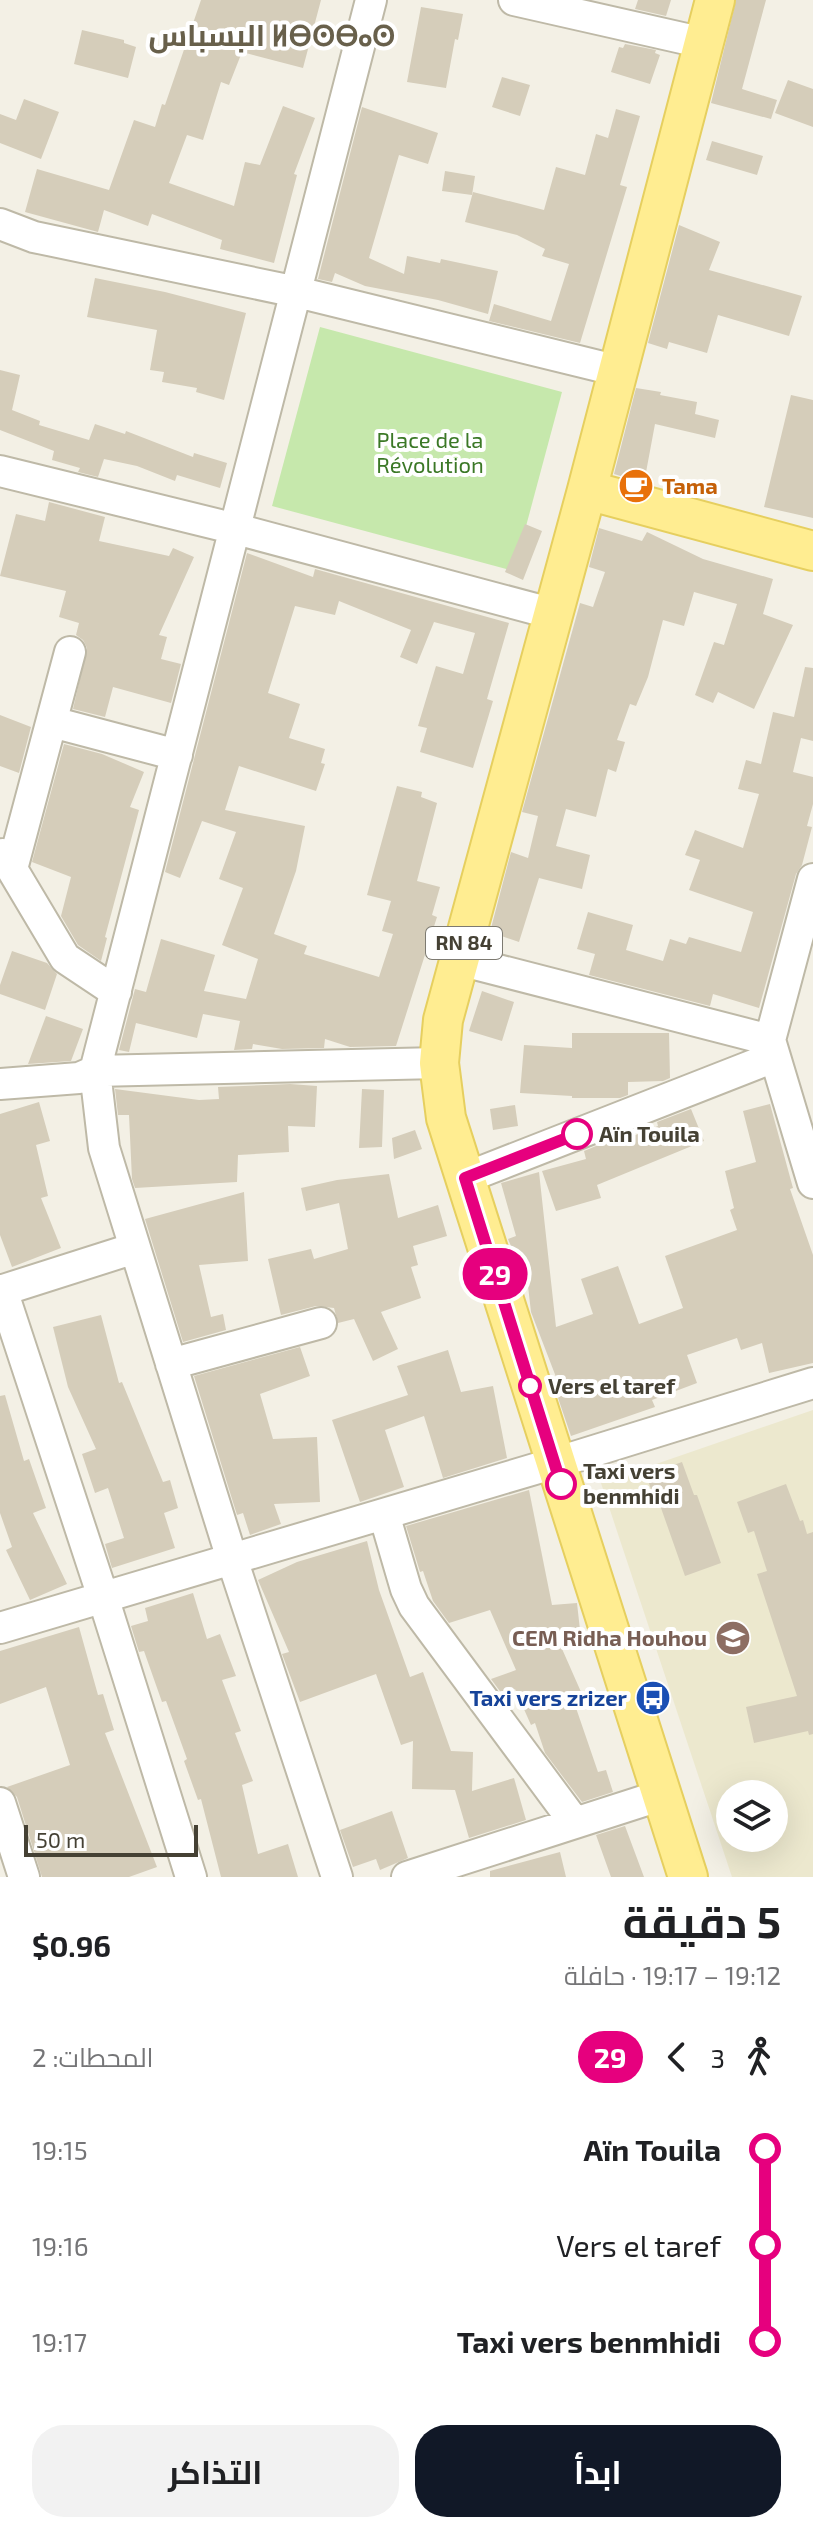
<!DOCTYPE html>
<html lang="ar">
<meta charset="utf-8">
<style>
body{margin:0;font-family:"Exo 2",Cairo,"Noto Sans Tifinagh",sans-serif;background:#f2f2f2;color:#202124;direction:rtl;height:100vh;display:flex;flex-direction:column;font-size:30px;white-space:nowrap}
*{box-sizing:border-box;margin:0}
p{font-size:26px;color:#757577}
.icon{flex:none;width:44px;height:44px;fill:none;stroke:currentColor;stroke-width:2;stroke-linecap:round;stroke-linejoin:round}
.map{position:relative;height:1877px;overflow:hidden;direction:ltr}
.panel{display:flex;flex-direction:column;background:#fff;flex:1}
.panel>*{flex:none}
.badge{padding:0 16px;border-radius:26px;font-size:28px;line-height:52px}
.fabs{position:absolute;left:716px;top:1780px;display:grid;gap:16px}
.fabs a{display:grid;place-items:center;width:72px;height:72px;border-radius:50%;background:#fff;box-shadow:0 8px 32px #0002;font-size:40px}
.scale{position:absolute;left:24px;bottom:20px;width:174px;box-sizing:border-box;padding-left:8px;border:4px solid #454134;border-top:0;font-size:22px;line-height:28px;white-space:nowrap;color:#454134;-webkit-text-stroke:6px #fff;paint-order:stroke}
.map>.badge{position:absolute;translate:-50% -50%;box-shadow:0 0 0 4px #fff}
.legs{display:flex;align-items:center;gap:12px;height:88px;padding:0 32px;font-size:26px}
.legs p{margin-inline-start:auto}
.head{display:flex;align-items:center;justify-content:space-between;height:136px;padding:0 32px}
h1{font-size:44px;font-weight:700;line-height:60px}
.primary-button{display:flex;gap:16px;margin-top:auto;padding:16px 32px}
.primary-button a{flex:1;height:92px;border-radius:32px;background:#111827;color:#fff;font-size:32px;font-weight:700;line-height:92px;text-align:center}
.primary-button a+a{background:#f2f2f2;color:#202124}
ul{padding:0 32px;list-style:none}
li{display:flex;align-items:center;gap:28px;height:96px;font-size:30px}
li i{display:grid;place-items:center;width:12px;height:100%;margin:0 10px;background:currentColor}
li i::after{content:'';width:20px;height:20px;margin:-10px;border:6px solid;border-radius:50%;background:#fff}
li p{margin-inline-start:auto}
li:first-child i{background:linear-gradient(#0000 50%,currentColor 0)}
li:last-child i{background:linear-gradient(currentColor 50%,#0000 0)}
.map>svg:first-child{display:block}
.education{fill:#ece8ce;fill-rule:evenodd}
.green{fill:#c6e8ac}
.building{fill:#d5cdba}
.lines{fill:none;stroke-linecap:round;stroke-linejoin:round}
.minor-casing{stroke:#beb9a7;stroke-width:34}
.major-casing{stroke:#e6cf5f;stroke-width:42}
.minor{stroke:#fff;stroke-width:30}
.major{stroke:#ffed91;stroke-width:38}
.line-1-casing{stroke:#fff;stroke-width:18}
.line-1{stroke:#e6007e;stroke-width:12}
.stop-1-dot{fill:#fff;stroke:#e6007e;stroke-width:4}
.labels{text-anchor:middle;stroke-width:8;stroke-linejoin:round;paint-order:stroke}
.shield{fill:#fff;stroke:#7d7a71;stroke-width:2}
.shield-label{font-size:20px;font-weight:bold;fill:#454134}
.park-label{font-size:22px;fill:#3b7826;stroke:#fff}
.food-label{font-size:22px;font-weight:bold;fill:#c56008;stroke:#fff;text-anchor:start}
.stop-label{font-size:22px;font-weight:bold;fill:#454134;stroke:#fff;text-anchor:start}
.education-label{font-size:22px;font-weight:bold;fill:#785e54;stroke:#fff;text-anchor:end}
.transit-label{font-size:22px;font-weight:bold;fill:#164399;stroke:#fff;text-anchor:end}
.district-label{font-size:30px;font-weight:bold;fill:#68604b;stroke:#fff}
</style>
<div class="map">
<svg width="813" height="1877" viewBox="0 0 813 1877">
<rect width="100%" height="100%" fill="#f3f0e5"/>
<!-- education -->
<path class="education" d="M813,1410V1877H732L601,1483ZM730,1794H774V1838H730Z"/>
<!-- green -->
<path class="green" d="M320,327L562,392L514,571L272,506Z"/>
<!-- building -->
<path class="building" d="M201,0H321L303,68L242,52L229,85L221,82L203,140L187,135L169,183L234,206L245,162L260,165L283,106L315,118L294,174L297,175L274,263L220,249L222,240L152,214L148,226L104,210L98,232L25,212L37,169L109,190L134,120L155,127L162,104L165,105Z
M638,0H671L666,16L635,9Z
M736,0H766L742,89L777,100L771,119L711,103Z
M421,7L463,14L458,40L455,39L446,88L407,82Z
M82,30L124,40V43L136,47L128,78L74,64Z
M625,44L656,50L655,53L660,55L650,84L611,72L619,47L623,48Z
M502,77L530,85L520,116L492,107Z
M788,80L813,89V127L775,113Z
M24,99L59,112L41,159L0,143V114L16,120Z
M362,107L438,133L428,164L399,155L369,258L404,274L407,256L440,263L441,259L498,271L488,314L438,300L365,286L335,273L332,282L318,279Z
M616,109L640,116L620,185L627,187L580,343L489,321L494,304L551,321L569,264L542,256L545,249L517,235L465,222L473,192L544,210L556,167L585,175L596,134L608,138Z
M712,141L763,156L757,175L706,160Z
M445,171L475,176L472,195L442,191Z
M679,225L720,242L709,270L802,296L789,336L718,315L707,353L669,342L667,349L648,343Z
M95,278L165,292L246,313L224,400L196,392L197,388L162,382L164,372L150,370L157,330L87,317Z
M0,370L20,375L12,410L40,421L39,425L89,440L95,424L125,434L126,431L193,457L194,453L227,463L220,488L177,475L175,481L137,466L104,459L98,477L78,472L80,468L52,460L54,451L0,430Z
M636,388L661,392L660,395L697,402L695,414L719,420L715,438L655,424L644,483L614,474Z
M791,395L813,400V518L764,507Z
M49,502L105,517L99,541L169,556L173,548L194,557L159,635L167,637L161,659L181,664L171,703L113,687L105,717L73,709L87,648L83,640L76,635L79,623L59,617L66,591L0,576L16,514L45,521Z
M525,524L542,531L523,580L505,572Z
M599,528L642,541L647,532L703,559L773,579L763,614L793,625L754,709L718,692L713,703L695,695L714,642L724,645L737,604L694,592L684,626L663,620L648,677L636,706L630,704L617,740L625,742L616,772L608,769L596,817L566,809L556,846L590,855L582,889L539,878L519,942L490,932L511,852L528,858L538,816L522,812L580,603L593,607L605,572L589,567Z
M247,553L313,577L315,569L509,623L487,699L493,701L473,768L420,752L427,728L418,726L436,666L463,674L475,633L434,622L417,664L400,657L411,630L339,601L335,615L295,606L268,693L300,704L289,738L325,749L321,763L325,764L316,791L239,766L225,810L305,826L296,871L274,934L307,946L304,954L379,977L393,934L382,931L391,901L367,895L397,786L422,792L421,797L437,803L417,881L440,887L432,915L437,917L396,1046L350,1047L325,1039L324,1048L282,1049L253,1044L252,1049L234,1050L240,1021L203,1014L197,1038L136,1023L129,1052L119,1050L135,989L146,992L161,939L215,955L204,991L246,999L258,959L222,945L243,888L219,879L236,832L202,821L180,878L165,872Z
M805,667L813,668V741L801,738L793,772L813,777V804L807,826L812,827L802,865L796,874L759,1008L713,994L710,1006L589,975L595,954L577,949L588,912L633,925L626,950L663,961L670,939L686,944L689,937L741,952L753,912L689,890L700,860L685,855L695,830L743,848L759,794L738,789L746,760L761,764L773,712L794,717Z
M0,715L31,727L19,773L0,766Z
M64,744L102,754L144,772L130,807L139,810L105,937L107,938L101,961L78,945L61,916L71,877L32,862Z
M12,951L47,963L57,974L45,1010L0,994V985Z
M482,991L514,1002L502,1041L469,1031Z
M46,1016L83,1029L71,1061L28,1064Z
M572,1033H669L670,1078L663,1081L628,1082V1095L620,1098H572V1096L520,1093L524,1045L572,1048Z
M290,1084L317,1086L315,1127L288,1126L289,1152L238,1155L237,1182L135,1188L132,1179L129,1115H118L115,1089L199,1100L219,1099L218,1087Z
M362,1089L384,1090L382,1147L359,1148Z
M39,1102L50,1141L36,1145L48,1196L41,1198L61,1248L12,1267L0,1235V1114Z
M770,1104L793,1188L790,1189L813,1255V1363L769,1373L762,1343L741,1350L737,1338L687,1355L697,1383L652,1400L655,1407L571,1436L556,1392L561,1390L531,1312L528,1286L508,1239L516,1236L501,1183L539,1172L556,1327L593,1314L581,1279L618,1266L639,1324L683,1308L665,1256L737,1230L730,1210L734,1208L725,1171L756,1162L743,1111Z
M515,1105L518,1126L493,1130L490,1109Z
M691,1109L704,1141L597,1185L601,1198L556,1211L542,1171L586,1159L584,1151L613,1139L623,1137V1140L658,1126L657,1122Z
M415,1130L422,1149L394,1159L392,1138Z
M389,1174L398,1218L438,1205L447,1236L413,1246L418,1265L411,1267L421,1298L381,1312L398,1349L373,1361L354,1319L338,1323L334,1308L316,1306L281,1315L268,1259L311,1249L314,1259L348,1249L339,1203L306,1211L301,1188L337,1180Z
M244,1192L248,1261L199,1265L211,1317L223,1314L226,1330L183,1342L145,1219Z
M101,1315L119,1383L122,1382L163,1482L170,1480L178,1508L164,1513L175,1548L112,1568L105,1544L124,1538L108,1488L95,1493L82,1454L96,1449L68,1387L53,1327Z
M300,1347L310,1376L260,1394L273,1439L317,1437L320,1502L274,1504L281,1524L250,1535L243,1513L237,1515L194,1376Z
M448,1350L461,1392L493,1386L507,1458L443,1478L424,1416L385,1430L404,1487L360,1502L332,1420L408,1395L397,1366Z
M5,1395L24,1461L29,1459L46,1508L33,1513L67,1584L30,1600L6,1550L12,1547L0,1513V1396Z
M682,1462L694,1495H697L721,1563L685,1576L655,1491L652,1492L646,1475Z
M786,1484L800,1521L803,1520L807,1534L813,1532V1734L809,1735L808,1731L754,1743L746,1707L797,1696L757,1574L767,1571L754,1531L748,1533L737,1502Z
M529,1490L552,1605L577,1603L581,1639L559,1642L585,1701L575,1705L598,1772L606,1770L613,1792L582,1802L545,1753L535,1723L531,1725L515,1689L502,1694L491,1679L516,1670L490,1610L449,1623L433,1601L423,1571L420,1572L406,1526Z
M367,1541L379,1590L410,1677L423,1672L451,1751L473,1752L472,1791L514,1778L526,1820L469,1838L455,1790L412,1789L413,1741L401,1745L376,1674L300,1702L282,1654L289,1652L258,1580L297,1562Z
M193,1593L207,1639L220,1634L236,1676L222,1680L241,1731L235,1733L253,1781L242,1785L258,1854L288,1844L298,1877H221L201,1799L198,1800L184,1761L187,1759L166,1701L162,1702L144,1651L139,1652L131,1626L148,1621L145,1608Z
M79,1627L98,1695L103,1694L114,1730L105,1733L157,1867L129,1877H42L17,1797L7,1787L70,1765L46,1687L0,1704V1651Z
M392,1811L408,1858L380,1870L376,1859L353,1867L340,1830Z
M625,1826L644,1877H611L596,1835Z
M560,1852L566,1877H490V1871Z"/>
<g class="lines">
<defs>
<path id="minor" d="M514,0L704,43
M0,224L34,237L297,292L619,371
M0,471L236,529L554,614
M52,722L177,755
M3,854L65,958L116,992
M12,869L70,652
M813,879L770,1040L813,1183
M459,960L770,1040
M0,1084L79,1078L95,1071L439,1063
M465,1178L774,1057
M2,1290L103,1597L191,1877
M0,1291L135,1248
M171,1364L321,1323
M384,1514L406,1589L414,1606L575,1823
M0,1628L555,1463L813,1383
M0,1803L24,1877
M337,1877L232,1559L104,1148L95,1071L371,0
M407,1877L662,1795"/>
<path id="major" d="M587,490L813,551
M688,1877L446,1118L439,1063L443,1020L587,490L715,0"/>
</defs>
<!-- minor casing -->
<use href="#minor" class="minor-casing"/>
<!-- major casing -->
<use href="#major" class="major-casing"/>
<!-- minor -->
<use href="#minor" class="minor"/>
<!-- major -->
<use href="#major" class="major"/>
</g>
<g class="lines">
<defs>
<path id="line-1" d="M561,1484L465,1178L577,1134"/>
</defs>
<!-- line-1 casing -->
<use href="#line-1" class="line-1-casing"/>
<!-- line-1 -->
<use href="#line-1" class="line-1"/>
</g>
<!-- icons -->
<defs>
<symbol id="cafe-disc" viewBox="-11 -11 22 22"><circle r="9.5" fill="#e8710a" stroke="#fff"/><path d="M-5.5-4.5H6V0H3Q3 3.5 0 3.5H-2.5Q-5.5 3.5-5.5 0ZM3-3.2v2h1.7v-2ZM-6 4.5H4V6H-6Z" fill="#fff"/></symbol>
<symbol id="school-disc" viewBox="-11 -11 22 22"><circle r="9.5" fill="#8d6e63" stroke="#fff"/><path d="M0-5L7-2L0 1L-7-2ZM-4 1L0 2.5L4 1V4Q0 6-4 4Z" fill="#fff"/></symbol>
<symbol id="bus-disc" viewBox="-11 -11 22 22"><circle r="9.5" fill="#1a4fb4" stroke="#fff"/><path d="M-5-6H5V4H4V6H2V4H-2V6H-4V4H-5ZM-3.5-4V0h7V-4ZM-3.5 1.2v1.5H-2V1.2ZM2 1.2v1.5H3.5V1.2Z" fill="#fff"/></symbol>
</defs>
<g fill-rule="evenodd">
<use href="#cafe-disc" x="616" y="466" width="40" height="40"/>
<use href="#school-disc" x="713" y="1618" width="40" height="40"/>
<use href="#bus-disc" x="633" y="1678" width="40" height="40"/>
</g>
<!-- markers -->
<g class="stop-1-dot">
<circle cx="577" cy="1134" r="14"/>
<circle cx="530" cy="1386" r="10"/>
<circle cx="561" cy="1484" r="14"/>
</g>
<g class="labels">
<!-- shield labels -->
<rect class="shield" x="426" y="927" width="76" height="32" rx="6"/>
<g class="shield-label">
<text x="464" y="950">RN 84</text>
</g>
<!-- park labels -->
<g class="park-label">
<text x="430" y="448">Place de la<tspan x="430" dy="25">Révolution</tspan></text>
</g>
<!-- food labels -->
<g class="food-label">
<text x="662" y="494">Tama</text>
</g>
<!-- stop labels -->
<g class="stop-label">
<text x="599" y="1142">Aïn Touila</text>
<text x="548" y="1394">Vers el taref</text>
<text x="583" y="1479">Taxi vers<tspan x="583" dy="25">benmhidi</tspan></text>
</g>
<!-- education labels -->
<g class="education-label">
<text x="707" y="1646">CEM Ridha Houhou</text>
</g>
<!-- transit labels -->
<g class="transit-label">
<text x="627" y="1706">Taxi vers zrizer</text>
</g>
<!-- district labels -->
<g class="district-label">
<text x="272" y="46">البسباس ⵍⴱⵙⴱⴰⵙ</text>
</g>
</g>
</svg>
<div class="fabs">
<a><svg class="icon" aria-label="layers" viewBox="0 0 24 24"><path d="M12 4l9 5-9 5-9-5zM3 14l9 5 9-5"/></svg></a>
</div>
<div class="scale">50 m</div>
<b class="badge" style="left:495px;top:1274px;background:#e6007e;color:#fff">29</b>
</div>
<section class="panel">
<div class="head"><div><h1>5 دقيقة</h1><p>19:12 – 19:17 · حافلة</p></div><b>$0.96</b></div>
<div class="legs"><svg class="icon" aria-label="walk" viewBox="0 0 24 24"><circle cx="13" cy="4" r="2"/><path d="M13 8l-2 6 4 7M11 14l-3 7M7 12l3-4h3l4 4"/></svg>3<svg class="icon" aria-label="back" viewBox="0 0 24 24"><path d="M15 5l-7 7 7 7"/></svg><b class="badge" style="background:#e6007e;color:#fff">29</b><p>المحطات: 2</p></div>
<ul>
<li><i style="color:#e6007e"></i><b>Aïn Touila</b><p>19:15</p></li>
<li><i style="color:#e6007e"></i><span>Vers el taref</span><p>19:16</p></li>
<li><i style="color:#e6007e"></i><b>Taxi vers benmhidi</b><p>19:17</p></li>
</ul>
<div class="primary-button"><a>ابدأ</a><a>التذاكر</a></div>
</section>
